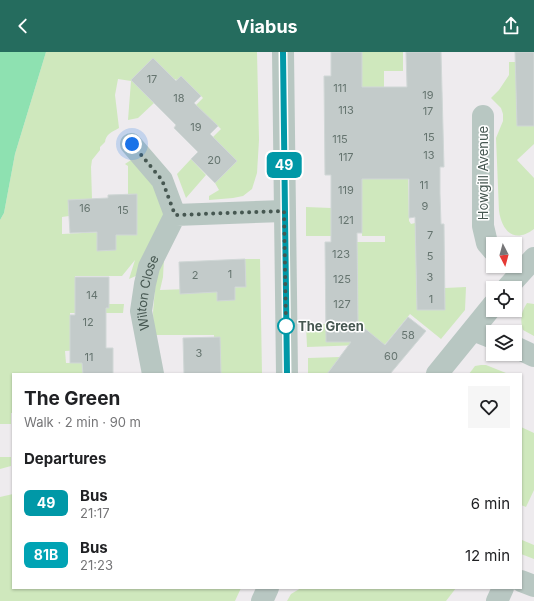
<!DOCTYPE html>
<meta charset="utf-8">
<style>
body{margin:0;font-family:Inter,sans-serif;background:#f6f6f6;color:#202124;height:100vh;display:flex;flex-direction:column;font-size:15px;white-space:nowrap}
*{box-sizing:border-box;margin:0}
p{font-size:13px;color:#757577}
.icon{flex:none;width:22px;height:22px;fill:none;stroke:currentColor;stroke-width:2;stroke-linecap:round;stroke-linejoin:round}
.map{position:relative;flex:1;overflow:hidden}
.sheet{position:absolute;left:12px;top:321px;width:510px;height:216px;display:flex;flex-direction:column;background:#fff;border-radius:0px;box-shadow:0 1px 3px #0004}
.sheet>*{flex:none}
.badge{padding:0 8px;border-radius:6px;font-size:14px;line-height:26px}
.needle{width:26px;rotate:174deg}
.tools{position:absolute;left:486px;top:185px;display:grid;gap:8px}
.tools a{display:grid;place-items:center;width:36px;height:36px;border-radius:0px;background:#fff;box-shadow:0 1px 3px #0004;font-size:20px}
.you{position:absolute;width:20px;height:20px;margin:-10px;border:3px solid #fff;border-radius:50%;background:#1a73e8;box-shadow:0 0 0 6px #1a73e833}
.map>.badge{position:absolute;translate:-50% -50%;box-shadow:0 0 0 2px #fff}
h2{padding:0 12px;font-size:15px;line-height:36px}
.round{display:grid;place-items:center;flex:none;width:42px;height:42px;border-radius:0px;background:#f6f6f6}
.head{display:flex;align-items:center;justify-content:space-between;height:68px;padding:0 12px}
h1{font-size:19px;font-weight:700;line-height:30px}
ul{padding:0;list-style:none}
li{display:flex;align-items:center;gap:12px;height:52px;padding:0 12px}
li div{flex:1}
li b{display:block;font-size:15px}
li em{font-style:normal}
li .badge{min-width:44px;font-weight:700;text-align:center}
header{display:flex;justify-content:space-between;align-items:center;height:52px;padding:0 12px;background:#256c5e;color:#fff;font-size:18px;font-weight:700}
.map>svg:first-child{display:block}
.green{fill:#cfe8bd}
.water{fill:#8ee1b1}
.building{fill:#c3cbca;stroke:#d0d7d6}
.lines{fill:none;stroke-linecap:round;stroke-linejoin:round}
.minor{stroke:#b8c7c2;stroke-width:22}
.line-casing{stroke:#fff;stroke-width:9}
.line{stroke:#0098a7;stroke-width:6}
.walk{stroke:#465751;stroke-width:4;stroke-dasharray:0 7.2}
.stop-dot{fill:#fff;stroke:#0098a7;stroke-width:2}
.labels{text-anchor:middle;stroke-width:3;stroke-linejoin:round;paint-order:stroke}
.number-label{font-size:11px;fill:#65746f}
.street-label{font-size:13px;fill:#465751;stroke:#fff}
.stop-label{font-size:13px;font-weight:bold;fill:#465751;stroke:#fff;text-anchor:start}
</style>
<header><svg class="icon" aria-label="back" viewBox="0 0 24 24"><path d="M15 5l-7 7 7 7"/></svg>Viabus<svg class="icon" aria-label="share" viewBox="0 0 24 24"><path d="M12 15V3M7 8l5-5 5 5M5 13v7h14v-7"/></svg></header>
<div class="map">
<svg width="534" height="549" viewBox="0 0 534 549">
<rect width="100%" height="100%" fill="#eeebee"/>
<!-- green -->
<path class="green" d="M46,0H257L259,88L257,121L252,137L243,144L233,146L209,148V144L219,138L215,131L237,109L213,85L221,77L196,53L203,46L181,24L177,28L174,27L153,6L131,28L154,51L138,66L128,68L131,29L118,27L115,43L119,76C112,80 106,82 105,90L100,95V98L92,108L91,115L92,147L68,148L69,164L62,165V182L104,180L124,183H137V143L128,142V114L125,112L131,108L153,130L164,162L138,223L129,227L135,208L122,224H75L76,257L109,256V252H124L123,261H70V292L82,298L65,299L66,311H82L83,322H13V361H11V372H0V168L4,161L15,102Z
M362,0H403V19H384V51L408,123L409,169L411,172L415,171L417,258H445V236L466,235L465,258L441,287L410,262L373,307L361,293L307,295L306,273L326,272V290H358L357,190H385V184H362V127H385L355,51Z
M509,10H534L516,29L517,70H534V92L517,108L534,126V177C514,192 502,179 499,159L496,86L503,69V62L501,56L491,46L499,38L509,23Z
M191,107L206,123L186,146L177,122Z
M306,155L331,156V184H306Z
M164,206L163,225L160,238L246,235L245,207H260L262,322H221L215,321L214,283H154L153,260L156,226Z
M527,251L534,252V284L523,278C520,267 521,260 527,251Z
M340,305L327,322H308V306Z
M481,313H486L506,321L469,322L475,314Z
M521,375L534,381V438L526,455L521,453Z
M0,405H11V414L0,417Z
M13,442V536H241L235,549H0V445Z
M522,488L534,493V507L521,502Z
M301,536H456L446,549H287L291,542Z"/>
<!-- water -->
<path class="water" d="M0,0H46L15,102L4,161L0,168Z"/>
<!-- building -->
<path class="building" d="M331,0H362V35H407L406,0H441L444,115H440V142L441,172H444L445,258H417L415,165L409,166V127H362V181H357L358,271L385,293L408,265L426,279L390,322H327L351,290H326L325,190H331V123H325L324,24H331Z
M515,0H534V74H517Z
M153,6L176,29L181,24L201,44L194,51L218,74L210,82L237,109L215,131L191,107L198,100L174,76L176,73L131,28Z
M137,142V183H116V198L97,199V180L70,181L68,148L108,146V143Z
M245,207L246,235H235V248L217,249V240L180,242L179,210Z
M75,225H109V256H106V296H113V322H83L82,311H70V263H75Z
M220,285L221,322H184L183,286Z"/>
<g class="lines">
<!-- minor -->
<g class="minor">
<path d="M283,0L287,322"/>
<path d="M483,64V174L487,191L493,198"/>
<path d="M131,92L162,128L175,163"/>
<path d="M507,236L534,206"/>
<path d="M473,278L493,286"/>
<path d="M515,295L534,304"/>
<path id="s1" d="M153,322L141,259L145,232L149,215L175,163L284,159"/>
<path d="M437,322L493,253"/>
<path d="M521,529L534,534"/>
<path d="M262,549L268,536"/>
<path d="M497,549L503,536"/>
</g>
</g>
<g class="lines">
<defs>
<path id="line" d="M283,0L287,322"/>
</defs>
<!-- line casing -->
<use href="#line" class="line-casing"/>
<!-- line -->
<use href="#line" class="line"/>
<!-- walk -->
<path class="walk" d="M132,92L162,128L175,163L284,159L286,274"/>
</g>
<!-- markers -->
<circle class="stop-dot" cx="286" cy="274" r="8"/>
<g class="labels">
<!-- number labels -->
<g class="number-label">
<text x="152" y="31">17</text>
<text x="340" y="40">111</text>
<text x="428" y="47">19</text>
<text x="179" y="50">18</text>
<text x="346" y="62">113</text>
<text x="428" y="63">17</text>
<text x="196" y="79">19</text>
<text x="429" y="89">15</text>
<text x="340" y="91">115</text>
<text x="429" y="107">13</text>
<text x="346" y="109">117</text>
<text x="214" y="112">20</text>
<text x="424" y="137">11</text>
<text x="346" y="142">119</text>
<text x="425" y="158">9</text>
<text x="85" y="160">16</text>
<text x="123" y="162">15</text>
<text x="346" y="172">121</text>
<text x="430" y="187">7</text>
<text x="341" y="206">123</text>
<text x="430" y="208">5</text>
<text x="230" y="226">1</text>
<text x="195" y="227">2</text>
<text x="430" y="229">3</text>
<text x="342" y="231">125</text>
<text x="92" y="247">14</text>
<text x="431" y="251">1</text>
<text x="342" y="256">127</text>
<text x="88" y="274">12</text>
<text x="408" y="287">58</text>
<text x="199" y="305">3</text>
<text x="391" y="308">60</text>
<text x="89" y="309">11</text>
</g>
<!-- street labels -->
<g class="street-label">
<text transform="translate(483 121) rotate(-90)" y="5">Howgill Avenue</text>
<text dy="5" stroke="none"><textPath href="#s1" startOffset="83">Wilton Close</textPath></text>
</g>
<!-- stop labels -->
<g class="stop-label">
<text x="298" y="279">The Green</text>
</g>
</g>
</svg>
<div class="tools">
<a><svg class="needle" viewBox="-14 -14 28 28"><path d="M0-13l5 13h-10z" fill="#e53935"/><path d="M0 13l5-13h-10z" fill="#757577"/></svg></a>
<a><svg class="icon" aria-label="locate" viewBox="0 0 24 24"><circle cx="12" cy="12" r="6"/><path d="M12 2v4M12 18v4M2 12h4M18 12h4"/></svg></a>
<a><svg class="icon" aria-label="layers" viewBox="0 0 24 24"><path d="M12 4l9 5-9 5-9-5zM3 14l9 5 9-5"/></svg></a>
</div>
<div class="you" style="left:132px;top:92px"></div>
<b class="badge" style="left:284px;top:113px;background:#0098a7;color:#fff">49</b>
<section class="sheet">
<div class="head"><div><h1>The Green</h1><p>Walk · 2 min · 90 m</p></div><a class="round"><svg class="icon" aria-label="heart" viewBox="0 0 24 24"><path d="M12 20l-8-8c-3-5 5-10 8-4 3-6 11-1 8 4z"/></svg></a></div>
<h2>Departures</h2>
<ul>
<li><span class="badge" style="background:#0098a7;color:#fff">49</span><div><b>Bus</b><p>21:17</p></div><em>6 min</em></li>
<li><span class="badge" style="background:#00a3b4;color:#fff">81B</span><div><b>Bus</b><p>21:23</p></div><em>12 min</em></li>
</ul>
</section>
</div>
